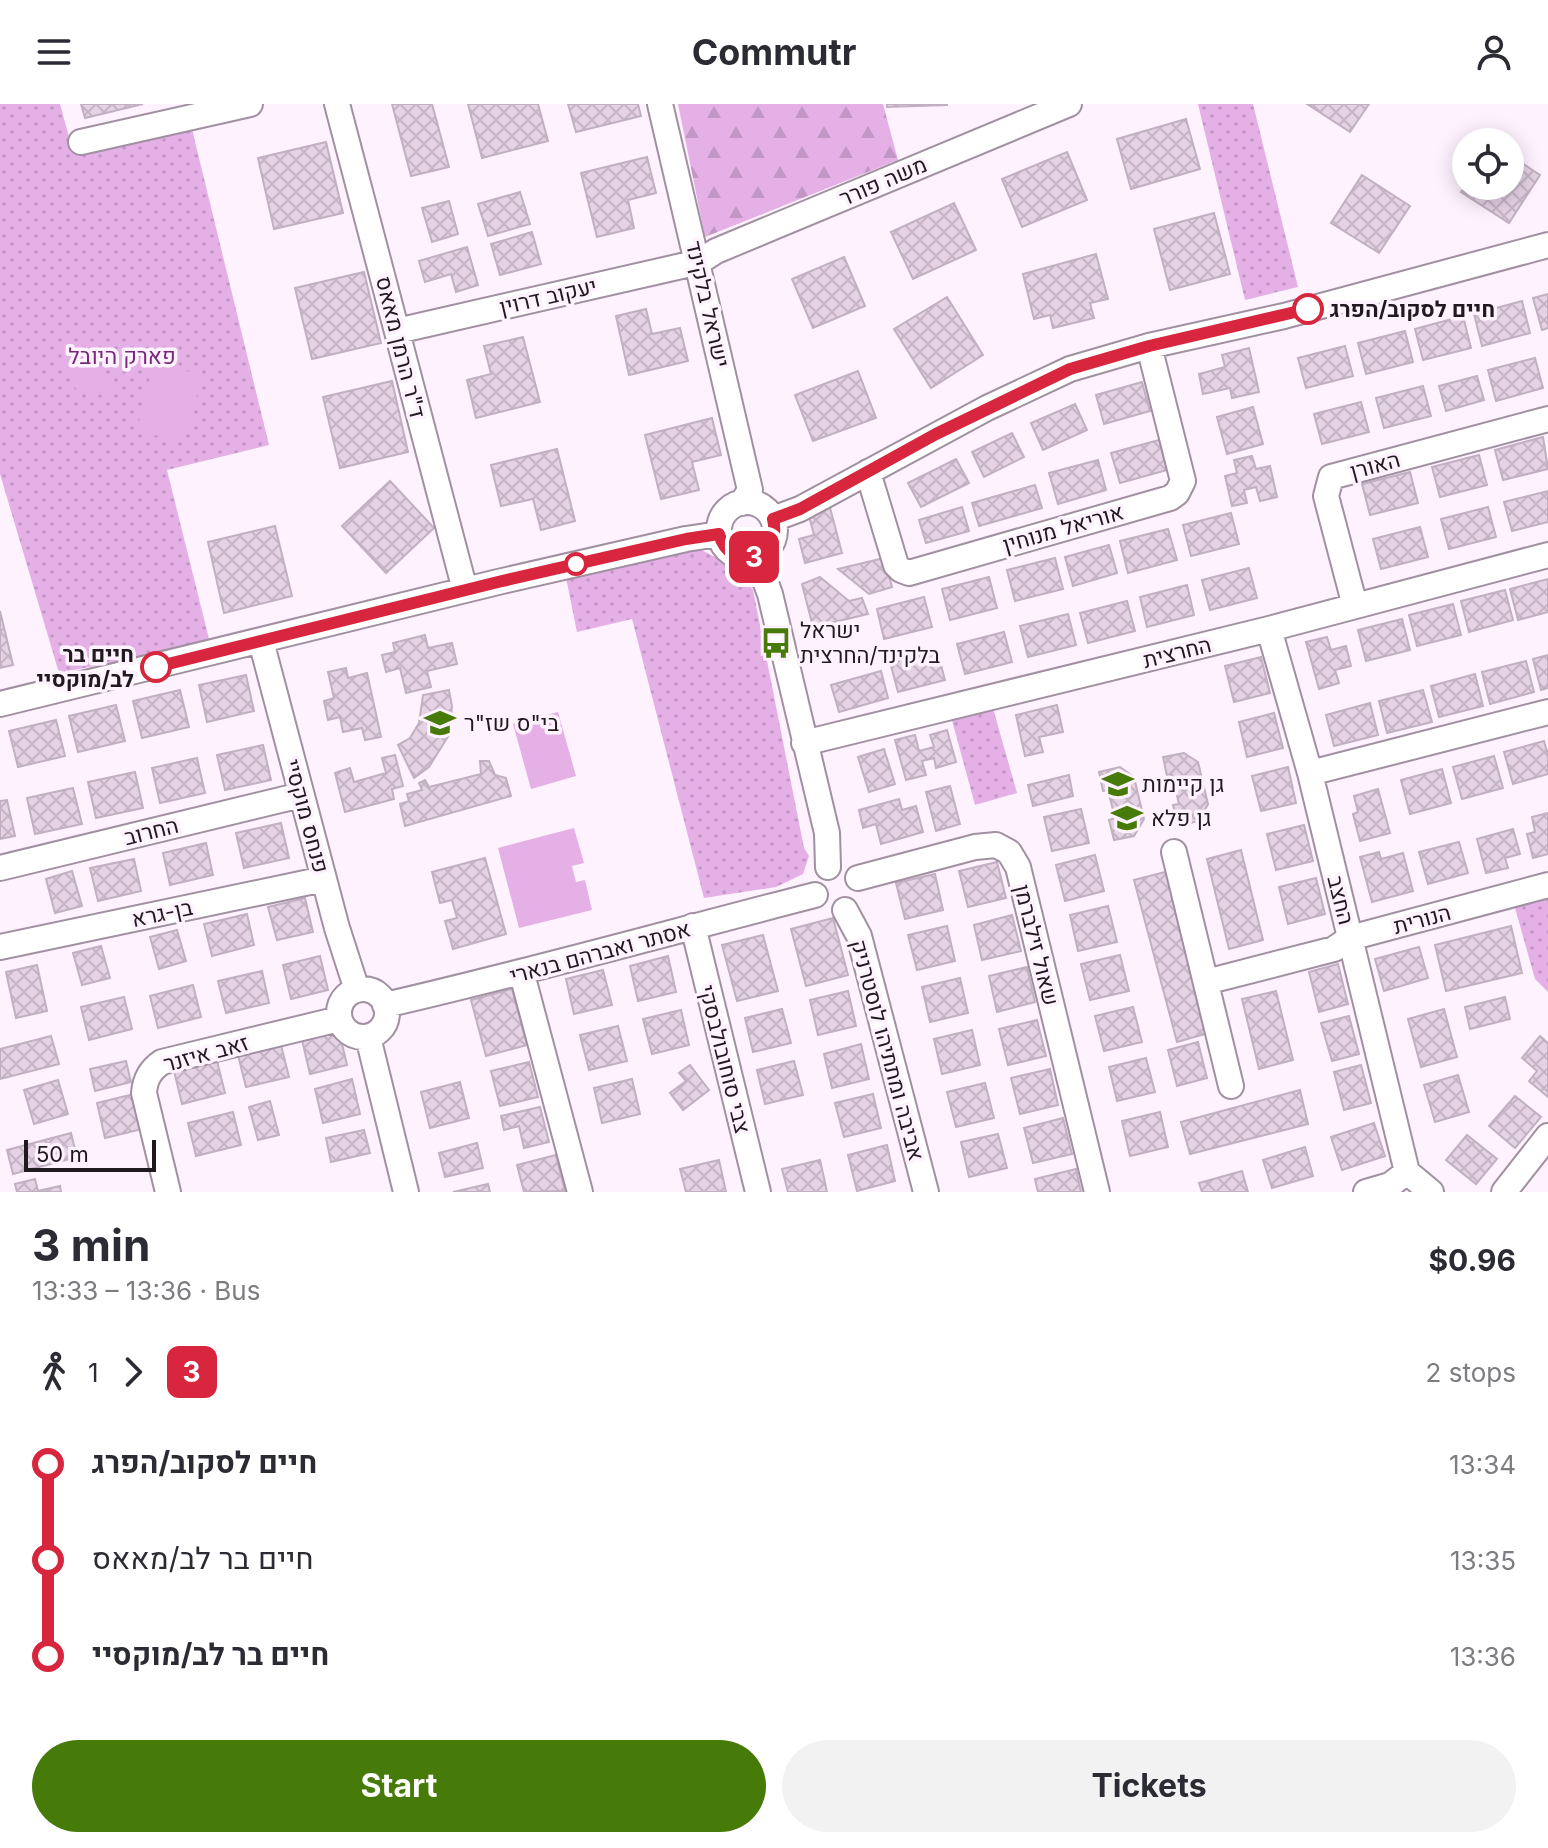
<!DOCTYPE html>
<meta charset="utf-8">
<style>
body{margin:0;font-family:Inter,Heebo,sans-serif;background:#f2f2f3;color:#2b2b33;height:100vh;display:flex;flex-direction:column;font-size:30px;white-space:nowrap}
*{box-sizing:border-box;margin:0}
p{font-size:26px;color:#7c7c81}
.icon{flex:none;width:44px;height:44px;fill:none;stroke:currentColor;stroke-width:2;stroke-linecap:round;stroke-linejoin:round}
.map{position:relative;height:1088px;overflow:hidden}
.side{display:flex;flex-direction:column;background:#fff;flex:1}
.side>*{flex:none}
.badge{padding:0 16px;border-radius:12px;font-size:28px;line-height:52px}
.controls{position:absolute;left:1452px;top:24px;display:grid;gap:16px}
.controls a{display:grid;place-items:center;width:72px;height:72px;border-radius:50%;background:#fff;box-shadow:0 4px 20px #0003;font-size:40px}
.scale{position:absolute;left:24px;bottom:20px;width:132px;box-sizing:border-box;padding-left:8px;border:4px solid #201a20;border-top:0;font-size:22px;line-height:28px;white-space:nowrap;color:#201a20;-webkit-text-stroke:6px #fdf2fd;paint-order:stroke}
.map>.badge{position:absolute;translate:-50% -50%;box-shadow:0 0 0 4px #fff}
.legs{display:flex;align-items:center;gap:12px;height:88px;padding:0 32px;font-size:26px}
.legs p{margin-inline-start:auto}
.overview{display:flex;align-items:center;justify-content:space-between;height:136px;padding:0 32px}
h1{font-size:44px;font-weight:700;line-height:60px}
.primary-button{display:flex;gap:16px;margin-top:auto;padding:16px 32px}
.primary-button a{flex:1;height:92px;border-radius:48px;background:#467a09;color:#fff;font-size:32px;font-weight:700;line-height:92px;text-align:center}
.primary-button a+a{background:#f2f2f3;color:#2b2b33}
ul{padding:0 32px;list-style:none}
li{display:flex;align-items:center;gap:28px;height:96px;font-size:30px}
li i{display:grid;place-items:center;width:12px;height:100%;margin:0 10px;background:currentColor}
li i::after{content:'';width:20px;height:20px;margin:-10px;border:6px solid;border-radius:50%;background:#fff}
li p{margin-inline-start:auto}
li:first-child i{background:linear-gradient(#0000 50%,currentColor 0)}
li:last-child i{background:linear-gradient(currentColor 50%,#0000 0)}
header{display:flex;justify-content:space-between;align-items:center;height:104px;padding:0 32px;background:#fff;font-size:36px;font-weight:700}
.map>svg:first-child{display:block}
.grass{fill:url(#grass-dots)}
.forest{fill:url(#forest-firs)}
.pitch{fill:#e4b0e6}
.building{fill:url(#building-cross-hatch);stroke:#c1b0c1;stroke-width:2}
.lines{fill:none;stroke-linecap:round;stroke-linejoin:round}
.minor-casing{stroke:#a190a1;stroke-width:28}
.minor{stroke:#fff;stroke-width:24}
.line-1-casing{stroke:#fff;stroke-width:18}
.line-1{stroke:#d7263d;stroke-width:12}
.stop-1-dot{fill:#fff;stroke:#d7263d;stroke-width:4}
.labels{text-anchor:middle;stroke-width:7;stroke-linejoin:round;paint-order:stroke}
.street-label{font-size:22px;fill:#201a20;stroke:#fdf2fd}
.stop-label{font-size:22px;font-weight:bold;fill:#201a20;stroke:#fdf2fd;text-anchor:start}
.park-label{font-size:22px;fill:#77287c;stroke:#fdf2fd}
.poi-label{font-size:22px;fill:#201a20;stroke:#fdf2fd;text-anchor:start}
</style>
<header><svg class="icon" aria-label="menu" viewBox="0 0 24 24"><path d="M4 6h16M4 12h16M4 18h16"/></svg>Commutr<svg class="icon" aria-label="person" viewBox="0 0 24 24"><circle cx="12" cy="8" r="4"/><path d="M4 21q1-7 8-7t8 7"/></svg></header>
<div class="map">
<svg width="1548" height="1088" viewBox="0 0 1548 1088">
<defs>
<pattern id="grass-dots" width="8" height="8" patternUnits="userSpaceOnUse" patternTransform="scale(2)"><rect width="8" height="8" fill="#e4b0e6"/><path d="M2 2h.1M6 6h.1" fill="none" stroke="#c397c5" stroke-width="1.8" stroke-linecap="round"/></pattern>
<pattern id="forest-firs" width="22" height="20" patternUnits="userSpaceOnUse" patternTransform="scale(2)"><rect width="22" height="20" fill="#e4b0e6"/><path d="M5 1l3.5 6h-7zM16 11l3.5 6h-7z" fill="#c397c5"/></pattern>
<pattern id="building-cross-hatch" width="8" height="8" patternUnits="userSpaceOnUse" patternTransform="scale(2)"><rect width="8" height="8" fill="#e5d2e5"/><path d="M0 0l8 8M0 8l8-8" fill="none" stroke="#c4b4c4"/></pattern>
</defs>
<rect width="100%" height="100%" fill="#fdf2fd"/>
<!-- grass -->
<path class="grass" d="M0,0H60L72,44L190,17L269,341L167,366L210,539L59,569L0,370Z
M1198,0H1253L1298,183L1245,196Z
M699,445C722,456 738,464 753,486L804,744L809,752L803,770L776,783L704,794L632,515L577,528L565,469Z
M991,597L1017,689L975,701L950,609Z
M1548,785V888L1535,875L1512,793Z"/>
<!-- forest -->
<path class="forest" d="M678,0H883L898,56L705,133Z"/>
<!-- pitch -->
<path class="pitch" d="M61,251C85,257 106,263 120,285L105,291L78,288L66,269Z
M153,261L203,270L184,339L137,326Z
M558,608L576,672L531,685L513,620Z
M574,724L584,759L572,762L576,778L585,776L592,806L519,824L498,744Z"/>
<!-- building -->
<path class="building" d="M81,0H143L85,14Z
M392,0H432L449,63L411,72Z
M468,0H538L548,37L482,54Z
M568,0H638L641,12L576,28Z
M887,0H947V1L887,3Z
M1307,0H1369L1350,28Z
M1186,15L1200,65L1131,85L1117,35Z
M326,38L343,109L274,125L258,54Z
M1067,48L1087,96L1022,123L1002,75Z
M1510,51L1540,71L1509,119L1461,88L1466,81L1510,82Z
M647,53L656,89L628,96L634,124L597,133L581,69Z
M1362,71L1410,102L1379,149L1331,119Z
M520,88L530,120L488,132L478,100Z
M449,97L458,130L432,138L422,104Z
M954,99L976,146L913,175L891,128Z
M1214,109L1230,170L1170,186L1154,125Z
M532,128L541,160L500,171L491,140Z
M467,143L478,181L456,188L451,170L425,178L419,157Z
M1096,150L1108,195L1090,199L1094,214L1053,224L1050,211L1034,215L1023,170Z
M844,153L865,202L813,224L792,175Z
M364,168L381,239L312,255L295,184Z
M1548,190V224L1542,226L1533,194Z
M947,193L983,251L931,284L894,225Z
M1522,197L1530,229L1482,242L1474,210Z
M646,205L652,230L680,224L688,257L629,271L616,212Z
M1463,212L1471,244L1423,256L1415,225Z
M1405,227L1413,258L1366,270L1358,239Z
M523,233L540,298L476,314L467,276L491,270L484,242Z
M1345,242L1353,272L1306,284L1298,254Z
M1249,244L1259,288L1232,294L1230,284L1203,290L1199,270L1225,263L1222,251Z
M1535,254L1543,284L1496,297L1488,266Z
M858,267L876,314L813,337L795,291Z
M1477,272L1484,296L1446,307L1439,282Z
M392,277L408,348L340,364L323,293Z
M1142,278L1150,307L1104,320L1096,291Z
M1423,282L1431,312L1384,324L1376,294Z
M1361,298L1369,328L1322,340L1314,310Z
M1075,300L1087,326L1043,346L1031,319Z
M1253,303L1263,340L1227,350L1217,313Z
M712,314L721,351L692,358L699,386L661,395L645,331Z
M1012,329L1024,353L984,373L972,348Z
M1543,333L1548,365L1503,376L1495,346Z
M1159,336L1167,366L1120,379L1111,349Z
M557,345L575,417L541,426L533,395L501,402L491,361Z
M1479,351L1487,381L1440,393L1432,363Z
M1252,352L1256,365L1270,362L1277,393L1260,397L1256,383L1244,386L1247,399L1232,402L1225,372L1237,369L1234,356Z
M956,355L969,379L921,403L908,379Z
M1098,356L1106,386L1058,400L1049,369Z
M1410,368L1418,399L1370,411L1362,380Z
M390,377L434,424L386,469L342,422Z
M1035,381L1042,404L979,422L972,399Z
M1548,387V418L1512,427L1504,398Z
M829,400L842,449L805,459L799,435L814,431L807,405Z
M962,403L969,427L926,439L919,416Z
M1488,403L1496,433L1449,445L1441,415Z
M1231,409L1239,440L1191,452L1183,421Z
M275,422L292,492L224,509L208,438Z
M1420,423L1428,453L1381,465L1373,435Z
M1168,425L1177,456L1128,469L1120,437Z
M1109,441L1117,469L1073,482L1065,453Z
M884,454L892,483L869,490L838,465Z
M1055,454L1063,485L1015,497L1007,466Z
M1249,464L1257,494L1210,506L1202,476Z
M820,473L849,497L862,494L868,510L813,523L802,480Z
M989,473L997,504L950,516L942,485Z
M1548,475V508L1518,516L1510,485Z
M1187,481L1194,511L1147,523L1140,493Z
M1505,486L1513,516L1469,528L1461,497Z
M924,493L932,523L884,535L877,505Z
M1127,497L1135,527L1088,539L1080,509Z
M1453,500L1461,531L1417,542L1409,511Z
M0,507L13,561L0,564Z
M1068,510L1076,541L1028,553L1020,522Z
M1402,515L1410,546L1366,557L1358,526Z
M1004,528L1012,558L965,570L957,540Z
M425,531L428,544L452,539L457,560L427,567L431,583L406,589L400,564L386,568L382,551L395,548L393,539Z
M1327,533L1331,546L1346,542L1351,562L1335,566L1339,579L1319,585L1306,538Z
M937,546L945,576L898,588L890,558Z
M1548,551V584L1541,586L1533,555Z
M1261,553L1270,589L1234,598L1225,562Z
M1526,557L1534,588L1490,600L1482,568Z
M346,564L348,574L367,569L381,633L365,636L362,624L343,628L340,613L328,616L324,597L334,594L328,568Z
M881,567L888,594L839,608L831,581Z
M1475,570L1483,602L1439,613L1431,582Z
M246,571L254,607L207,618L199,581Z
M180,586L189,623L142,634L133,597Z
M449,586L452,602L449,631L429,663L414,674L398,641L410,634L419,619L423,591Z
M1423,586L1432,618L1387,629L1379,597Z
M1370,599L1378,631L1334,642L1326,611Z
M116,601L125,637L78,648L69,612Z
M1057,601L1063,628L1039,633L1043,648L1025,652L1016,611Z
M1274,609L1283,644L1247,653L1239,618Z
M56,616L65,652L18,663L9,627Z
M947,626L956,658L936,664L934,654L922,657L926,671L906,676L895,636L915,631L919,647L934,643L930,631Z
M1544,637L1548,651V670L1513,680L1504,648Z
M263,641L271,676L225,686L217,651Z
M884,645L895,680L869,688L858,653Z
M1184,649L1198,658L1208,700L1199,717L1178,722L1173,701L1179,700L1172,671L1167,672L1163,653Z
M395,651L403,682L392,685L394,695L345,708L335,669L350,664L354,678L386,669L382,654Z
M1494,652L1503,684L1462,695L1453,663Z
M197,654L205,689L160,699L152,664Z
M480,657H489L495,671L506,674L511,692L405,722L400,700L409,697L407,690L422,686L419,679L425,676L429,683L481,670Z
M1120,663L1134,673L1144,715L1134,732L1114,736L1109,716L1115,714L1108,686L1103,687L1099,668Z
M1288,663L1296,699L1261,707L1252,672Z
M1442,665L1451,699L1410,710L1401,676Z
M135,668L143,704L96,714L88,678Z
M1069,671L1073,692L1033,702L1028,681Z
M950,682L960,720L936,727L926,688Z
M73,684L82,720L35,730L27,694Z
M1378,685L1390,729L1360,737L1353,710L1358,708L1354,692Z
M899,695L902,706L916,702L923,728L881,740L876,720L863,724L859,706Z
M7,696L15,732L0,735V697Z
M1081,705L1089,739L1052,747L1044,713Z
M1548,709V750L1533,754L1527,730L1535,728L1532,713Z
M281,719L289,754L244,764L236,729Z
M1304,721L1313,757L1276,766L1267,730Z
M1513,725L1520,750L1505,754L1508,764L1486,769L1477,735Z
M1459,738L1468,769L1428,780L1419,748Z
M206,739L213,771L170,781L163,749Z
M1241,746L1263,836L1229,845L1207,755Z
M1379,748L1381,755L1403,749L1413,787L1372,798L1360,753Z
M1095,751L1104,787L1065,797L1056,761Z
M485,754L506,830L453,845L445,817L457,814L452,796L440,799L432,768Z
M134,755L141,787L98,797L90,764Z
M997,758L1006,794L968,803L959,767Z
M72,767L82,802L55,809L46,775Z
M1169,767L1212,928L1177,938L1134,776Z
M935,770L943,806L905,815L896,779Z
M1316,774L1325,810L1288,820L1279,783Z
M305,794L313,828L277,836L268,803Z
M1108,802L1117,838L1078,847L1070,811Z
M247,810L254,841L212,852L204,820Z
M1012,811L1021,847L982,856L974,821Z
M833,814L848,871L806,882L791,825Z
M947,822L955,857L917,866L908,831Z
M1511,822L1522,869L1446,887L1435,841Z
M177,826L186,857L159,865L150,833Z
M763,831L778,887L737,897L722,841Z
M101,842L110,874L82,881L73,849Z
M1419,843L1428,874L1384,887L1375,855Z
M1120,851L1129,887L1090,896L1081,860Z
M320,852L328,886L291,895L283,861Z
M668,852L676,888L638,897L630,862Z
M1338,860L1348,900L1319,908L1309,868Z
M37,861L47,907L16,914L6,868Z
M1027,863L1035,898L997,908L989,872Z
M603,866L612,901L574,910L566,875Z
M262,867L269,899L226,909L218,877Z
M960,874L968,909L930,918L922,883Z
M193,881L201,913L158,924L150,892Z
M512,885L527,941L486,952L471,896Z
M848,887L856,922L818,931L810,896Z
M1276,887L1293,956L1259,965L1242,895Z
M124,893L132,925L89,936L81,903Z
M1505,893L1510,915L1470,925L1465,903Z
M1133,903L1142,938L1104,947L1095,912Z
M782,905L791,939L753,948L745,914Z
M1444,905L1457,953L1421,963L1408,915Z
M681,906L689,941L652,950L643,915Z
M1349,912L1359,950L1332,957L1321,919Z
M1037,916L1046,952L1008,961L999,925Z
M618,922L627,957L589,966L580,931Z
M972,926L980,961L942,970L934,935Z
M339,927L347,961L310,970L302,936Z
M51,932L59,960L0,975V945Z
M1540,932L1548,939V993L1529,977L1537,967L1522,954Z
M1198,938L1207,974L1177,982L1168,946Z
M861,940L869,975L832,984L824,950Z
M281,941L289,973L246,983L238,951Z
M1146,954L1155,988L1117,997L1109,963Z
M126,957L131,978L95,987L90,965Z
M217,957L225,989L182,1000L174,967Z
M794,957L803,991L765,1000L757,966Z
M529,958L538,993L500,1002L491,967Z
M690,961L709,986L683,1006L670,989L686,977L679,969Z
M1361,961L1371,999L1344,1006L1334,968Z
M1050,965L1058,1001L1020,1010L1011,974Z
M1458,971L1469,1008L1435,1018L1424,981Z
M352,975L360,1010L323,1019L315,985Z
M632,975L640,1010L602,1019L594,984Z
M58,976L68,1010L34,1020L24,986Z
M460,978L469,1014L430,1024L421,988Z
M985,979L994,1014L956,1023L947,988Z
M1300,986L1308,1020L1190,1050L1181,1018Z
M134,990L142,1025L105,1034L97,999Z
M873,990L881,1024L844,1033L835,999Z
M1515,992L1541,1013L1515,1044L1489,1022Z
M270,997L279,1031L258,1036L249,1003Z
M540,1003L549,1038L524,1044L519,1022L504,1026L501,1012Z
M233,1008L241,1041L196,1052L188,1019Z
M1160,1008L1168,1043L1130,1052L1122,1017Z
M1063,1014L1072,1050L1033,1059L1024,1024Z
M1374,1019L1385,1052L1342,1066L1331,1033Z
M364,1026L370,1049L331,1058L326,1034Z
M71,1029L77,1053L13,1070L7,1046Z
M998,1030L1007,1064L969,1073L961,1038Z
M1467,1031L1497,1055L1476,1080L1446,1056Z
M477,1039L483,1064L445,1073L439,1049Z
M887,1041L895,1077L857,1087L848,1051Z
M1305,1043L1313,1072L1272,1084L1263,1056Z
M556,1051L565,1087L524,1088L517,1061Z
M719,1056L726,1088H686L680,1065Z
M820,1056L827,1088H788L782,1065Z
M1076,1065L1081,1088H1038L1035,1075Z
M1242,1067L1248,1088H1202L1199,1079Z
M35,1075L38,1087L60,1082L61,1088H17L15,1080Z
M488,1080L490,1088H453Z"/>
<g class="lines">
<defs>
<path id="minor" d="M337,0L465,486
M660,0L750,386L742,399
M81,38L250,0
M397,227L699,158L716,147L1069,0
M868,368L896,461L901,466L909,469L1170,394L1177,389L1183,377L1149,242
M719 426a28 28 0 1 1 56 0a28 28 0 1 1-56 0Z
M773,415L800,405L987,304L1070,265L1149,242L1284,212L1548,141
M756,453L770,490L827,729L828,763
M1355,502L1326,392L1331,373L1548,315
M1269,525L1310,669L1407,1068L1390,1081L1366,1088
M261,537L337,824L357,886
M0,600L498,478L686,435L719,430
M804,639L1269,525L1548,451
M1310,669L1548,608
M1174,748L1231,982
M0,764L301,691
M858,774L975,743L996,741L1009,748L1018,763L1097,1088
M845,806L859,832L926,1088
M693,822L758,1088
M0,843L324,775
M522,870L580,1088
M1206,878L1334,845L1350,834L1548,781
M339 909a24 24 0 1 1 48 0a24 24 0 1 1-48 0Z
M385,901C529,868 671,828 815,791
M368,933L406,1088
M1407,1068L1431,1088
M168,1088L144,989C145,975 150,966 162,958L339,915
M1504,1088L1548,1032"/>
</defs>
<!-- minor casing -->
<use href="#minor" class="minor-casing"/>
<!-- minor -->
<use href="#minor" class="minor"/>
</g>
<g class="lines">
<defs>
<path id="line-1" d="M156,563L498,478L686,435L719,430C730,470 783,457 773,415L800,405L936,330L1070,265L1149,242L1308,205"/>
</defs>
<!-- line-1 casing -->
<use href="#line-1" class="line-1-casing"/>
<!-- line-1 -->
<use href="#line-1" class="line-1"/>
</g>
<!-- icons -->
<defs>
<symbol id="bus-bare" viewBox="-9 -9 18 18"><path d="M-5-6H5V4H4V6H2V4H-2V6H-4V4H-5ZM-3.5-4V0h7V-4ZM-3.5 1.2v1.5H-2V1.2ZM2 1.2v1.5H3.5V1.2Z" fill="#467a09" stroke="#fdf2fd" stroke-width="2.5" paint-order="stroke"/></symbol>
<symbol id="school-bare" viewBox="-9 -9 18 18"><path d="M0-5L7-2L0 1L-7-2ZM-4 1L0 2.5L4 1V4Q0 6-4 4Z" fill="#467a09" stroke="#fdf2fd" stroke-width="2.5" paint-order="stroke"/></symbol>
</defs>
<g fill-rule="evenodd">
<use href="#bus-bare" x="754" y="517" width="44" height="44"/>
<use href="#school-bare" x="418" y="597" width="44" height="44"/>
<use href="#school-bare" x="1096" y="658" width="44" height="44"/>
<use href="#school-bare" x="1105" y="692" width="44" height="44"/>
</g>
<!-- markers -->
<g class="stop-1-dot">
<circle cx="1308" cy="205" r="14"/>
<circle cx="576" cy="460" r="10"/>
<circle cx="156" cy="563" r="14"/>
</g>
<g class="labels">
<!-- street labels -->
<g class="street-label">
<text transform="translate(883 77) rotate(-23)" y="8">משה פורר</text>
<text transform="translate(548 192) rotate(-13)" y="8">יעקוב דרוין</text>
<text transform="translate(708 200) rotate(77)" y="8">ישראל בלקינד</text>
<text transform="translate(401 243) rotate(76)" y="8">ד"ר הרמן מאאס</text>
<text transform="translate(1375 361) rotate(-15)" y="8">האורן</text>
<text transform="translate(1063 424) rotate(-16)" y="8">אוריאל מנוחין</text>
<text transform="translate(1177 548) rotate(-14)" y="8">החרצית</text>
<text transform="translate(307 712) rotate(75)" y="8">פנחס מוקסיי</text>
<text transform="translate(151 727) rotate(-14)" y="8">החרוב</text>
<text transform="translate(1341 796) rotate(76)" y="8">החצב</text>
<text transform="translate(162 809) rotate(-12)" y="8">בן-גרא</text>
<text transform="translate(1422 815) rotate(-15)" y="8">הנורית</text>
<text transform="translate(1037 841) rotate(76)" y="8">שאול זילברמן</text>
<text transform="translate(600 848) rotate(-15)" y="8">אסתר ואברהם בנארי</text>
<text transform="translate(888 946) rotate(75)" y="8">אביבה ומתתיהו לוסטרניק</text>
<text transform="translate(206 949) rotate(-15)" y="8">זאב איזנר</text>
<text transform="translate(725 955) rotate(76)" y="8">צבי סוחובולבסקי</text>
</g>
<!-- stop labels -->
<g class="stop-label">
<text x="1330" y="213">חיים לסקוב/הפרג</text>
<text x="134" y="558" text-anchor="end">חיים בר<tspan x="134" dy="25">לב/מוקסיי</tspan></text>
</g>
<!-- park labels -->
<g class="park-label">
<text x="122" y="260">פארק היובל</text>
</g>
<!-- poi labels -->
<g class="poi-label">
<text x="800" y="534">ישראל<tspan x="800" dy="25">בלקינד/החרצית</tspan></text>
<text x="464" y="627">בי"ס שז"ר</text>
<text x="1142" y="688">גן קיימות</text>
<text x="1151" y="722">גן פלא</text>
</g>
</g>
</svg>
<div class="controls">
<a><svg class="icon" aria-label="locate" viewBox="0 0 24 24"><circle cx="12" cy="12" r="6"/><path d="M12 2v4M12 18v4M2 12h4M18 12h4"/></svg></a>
</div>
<div class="scale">50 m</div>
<b class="badge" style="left:754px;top:453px;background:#d7263d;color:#fff">3</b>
</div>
<section class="side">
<div class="overview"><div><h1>3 min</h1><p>13:33 – 13:36 · Bus</p></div><b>$0.96</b></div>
<div class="legs"><svg class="icon" aria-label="walk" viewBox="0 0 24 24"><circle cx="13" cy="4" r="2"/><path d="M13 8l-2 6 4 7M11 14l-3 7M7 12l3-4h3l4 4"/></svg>1<svg class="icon" aria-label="forward" viewBox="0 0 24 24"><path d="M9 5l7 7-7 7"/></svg><b class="badge" style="background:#d7263d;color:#fff">3</b><p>2 stops</p></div>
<ul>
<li><i style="color:#d7263d"></i><b>חיים לסקוב/הפרג</b><p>13:34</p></li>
<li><i style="color:#d7263d"></i><span>חיים בר לב/מאאס</span><p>13:35</p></li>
<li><i style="color:#d7263d"></i><b>חיים בר לב/מוקסיי</b><p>13:36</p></li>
</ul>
<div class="primary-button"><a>Start</a><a>Tickets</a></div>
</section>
